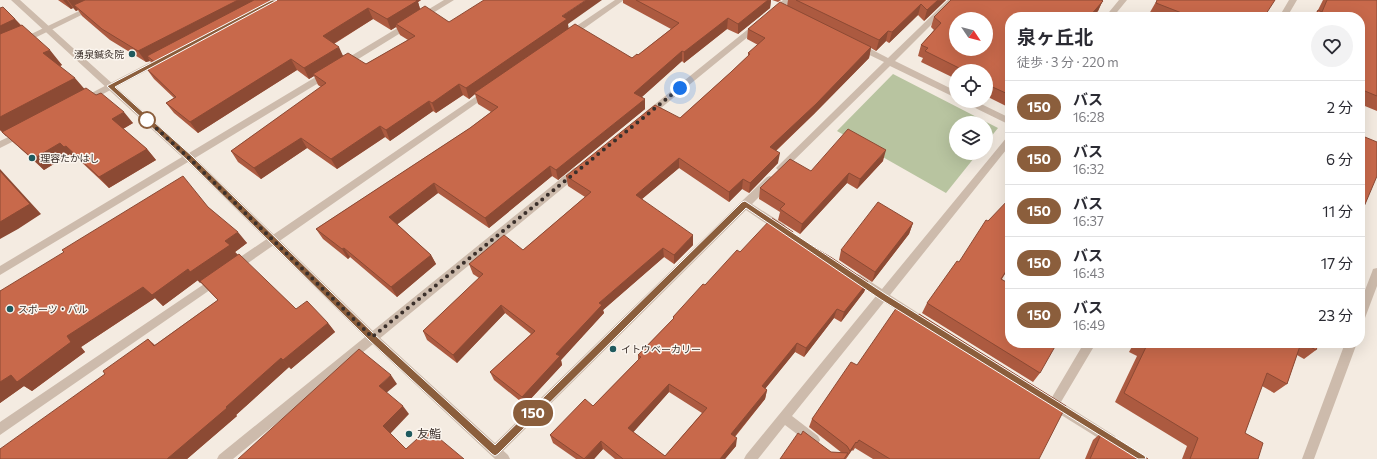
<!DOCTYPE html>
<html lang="ja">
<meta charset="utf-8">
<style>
body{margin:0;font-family:Commissioner,"Noto Sans JP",sans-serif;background:#f2f2f3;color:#2b2b33;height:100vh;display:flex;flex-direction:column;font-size:15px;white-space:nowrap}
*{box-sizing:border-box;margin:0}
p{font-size:13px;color:#7c7c81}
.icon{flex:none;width:22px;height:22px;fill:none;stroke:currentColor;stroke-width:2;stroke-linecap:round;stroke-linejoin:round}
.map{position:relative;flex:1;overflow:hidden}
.sheet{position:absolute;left:1005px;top:12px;width:360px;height:336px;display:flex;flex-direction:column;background:#fff;border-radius:16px;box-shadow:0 4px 16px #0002}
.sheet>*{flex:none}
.badge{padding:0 8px;border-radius:13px;font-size:14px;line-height:26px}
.needle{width:26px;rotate:125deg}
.controls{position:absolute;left:949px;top:12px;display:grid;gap:8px}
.controls a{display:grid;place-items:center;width:44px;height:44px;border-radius:50%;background:#fff;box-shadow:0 4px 16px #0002;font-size:20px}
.you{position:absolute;width:20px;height:20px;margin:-10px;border:3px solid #fff;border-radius:50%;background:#1a73e8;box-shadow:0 0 0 6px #1a73e833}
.map>.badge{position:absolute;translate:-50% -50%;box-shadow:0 0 0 2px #fff}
.round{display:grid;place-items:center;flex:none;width:42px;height:42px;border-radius:21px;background:#f2f2f3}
.head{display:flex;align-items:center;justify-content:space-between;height:68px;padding:0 12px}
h1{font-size:19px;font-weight:700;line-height:30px}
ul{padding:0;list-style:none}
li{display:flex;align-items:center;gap:12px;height:52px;padding:0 12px;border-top:1px solid #e1e1e2}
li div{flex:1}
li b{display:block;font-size:15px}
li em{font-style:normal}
li .badge{min-width:44px;font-weight:700;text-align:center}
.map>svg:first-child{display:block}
.green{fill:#b8c4a0}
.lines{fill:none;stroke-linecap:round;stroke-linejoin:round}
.minor{fill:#cdbbac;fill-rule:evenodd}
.tertiary{fill:#cdbbac;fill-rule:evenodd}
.wall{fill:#ac5a40;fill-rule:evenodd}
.shaded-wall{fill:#8c4a34}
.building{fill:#c8694b;stroke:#8c4a34;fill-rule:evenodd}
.line{fill:#8b5e3c;stroke:#fff}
.walk{stroke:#3b302b;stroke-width:4;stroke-dasharray:0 7.2}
.poi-dot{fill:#1f5a5e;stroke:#fbf5ee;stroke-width:1.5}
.stop-dot{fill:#fff;stroke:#8b5e3c;stroke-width:2}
.labels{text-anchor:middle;stroke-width:3;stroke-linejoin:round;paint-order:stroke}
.poi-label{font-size:10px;fill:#3b302b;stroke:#fbf5ee;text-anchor:start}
.near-poi-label{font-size:12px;fill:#3b302b;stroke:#fbf5ee;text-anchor:start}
</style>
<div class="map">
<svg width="1377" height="459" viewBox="0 0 1377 459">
<rect width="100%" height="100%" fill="#f4ebe1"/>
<!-- green -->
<path class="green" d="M893,74L998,128L986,143V123H956V153H978L946,193L837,131Z"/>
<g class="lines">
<!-- minor -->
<path class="minor" d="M102,0H112L0,55V49Z
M615,0H624L572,37H566V33Z
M783,0H792L776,15H770V11Z
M948,0H956L895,61L956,91V98L890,66L784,170H778L776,168L778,166L884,62L855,48V44H861L888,58Z
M1119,0H1127L1113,17H1105Z
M1289,0H1297L1287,17H1279Z
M757,22L761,25L760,27L650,117H644L643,115L644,113Z
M164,55L167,56L168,58L167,60L86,103L83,104L79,101L80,99Z
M487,89L490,90L491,92L490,94L238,270L234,271L230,270L229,267L230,264Z
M964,101H975L1010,118V125L965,103Z
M21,131L26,134L24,136L0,148V141Z
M1010,136V145L890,295L932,322L933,325L932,328L928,330L924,328L884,302L792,416L818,436L820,440L818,444L814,446L810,444L785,425L758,459H744L746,455L876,296L852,281L851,278L852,275L856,274L860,275L882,289L1007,137Z
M577,167L580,168L582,171L580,174L233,459H217L219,455L574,168Z
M770,176L775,180L773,183L752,204L785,225L786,228L785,231H777L746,210L499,455L495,457L491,455L489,451L491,447L742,201L767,177Z
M216,276L220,277L221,280L220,283L0,435V422Z
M1084,343H1096L1061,402L1115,436L1117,440L1115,444L1111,446L1050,408L1048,404Z"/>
<!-- tertiary -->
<path class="tertiary" d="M11,0H20L189,153L324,72H330L331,74L330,76L195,158L376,334L508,455L510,459H495L368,340L188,162L0,275V266L182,157Z
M444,0H454L347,66H341L340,64L341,62Z
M1377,268V286L1365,318L1364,321L1360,323V303L1372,272L1373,269Z
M1345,343H1357L1314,459H1302Z"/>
</g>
<!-- wall -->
<path class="wall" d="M58,0H421L418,2L420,9L449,22L568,24V29L632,58L638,55L671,29L623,3V0H771L770,8L738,34L727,29L684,63L682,61L642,97L645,109L558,180L552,176L489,228L438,193L397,224L431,255L436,264L397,297L350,257L348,259L323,239L316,229L470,128L491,112L478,104L475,94L469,99L463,95L436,113L433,111L390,141L385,137L337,169L307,148L261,179L238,162L231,151L321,87L318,85L314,76L309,79L297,70L198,133L174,113L166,103L174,98L154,79L146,68L153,65L150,61L146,62L110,40L82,16L78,10L76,11L73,8L71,9ZM373,19L391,30L396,27L400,35L408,40L366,64L343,56L334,44Z
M772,0H781L778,2Z
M788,0H946L924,21L918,15L889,43L886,41L876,51L871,48L869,58L814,114L776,151L778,163L749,193L742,189L729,202L679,168L642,199L693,245L674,264L664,257L603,310L604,313L561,360L562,365L525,405L494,380L490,372L531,334L505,313L457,363L427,340L423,331L479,278L473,274L469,264L523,250L585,197L568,186L566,176L680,118L731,72L748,56V53L758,45L747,39L748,29L787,6Z
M1103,0L1098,11L1092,17H1010V108L986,96V71H956V79L921,62L923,58L918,56L921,45L934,30L931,27L934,17Z
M1157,0L1264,17H1157L1149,14Z
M1323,0H1377V111L1360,104V17H1312L1318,10Z
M0,8L15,19L21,25L62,65L60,66L84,89L133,123L123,129L147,149L156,160L109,188L76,157L74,158L70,154L44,170L0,130Z
M883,161L857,189L847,183L800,234L778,220L780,212L759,199L760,188L811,171Z
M1010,187V266L1002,279L1040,373L1033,382L922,313L927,303L1009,200L1005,197Z
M208,207L247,243L235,252L238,255L296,309L328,323L335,332L291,369L289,367L236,415L237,416L187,459H0L148,339L155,345L218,300L198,280L163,306L155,298L81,347L85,352L32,391L24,386L0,403V291Z
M913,223L909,234L872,282L839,260L841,250Z
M793,235L868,282L864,292L841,322L834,318L804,357L795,352L765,389L767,390L765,399L735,437L736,446L725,459H615L603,449L594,459H576L553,443L550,435L593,406L638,360V355L673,319V317L705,285L740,252ZM669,392L702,413L665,456L633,432Z
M1134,343H1319L1316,350L1304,359L1297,355L1287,384L1274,393L1262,386L1245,433L1258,459H1182L1187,446L1115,402L1137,356L1129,352Z
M857,365L1039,459H873L855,448L853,451L852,450L846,459H780L831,452L842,453L809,427L812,419Z
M1102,432L1148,459H1085L1093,440Z"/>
<!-- shaded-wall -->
<path class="shaded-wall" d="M63,0H67L73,8L71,9Z
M68,0H99L74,5L78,10L76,11Z
M238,0H265L147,56L150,61L146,62L138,51Z
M410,0H421L418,2L421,12L396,24V27L391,30L387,19Z
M586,0H602L568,24L569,30L474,93L475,94L469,99L466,88L562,16Z
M768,0H771L770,8L738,34V24Z
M938,0H946L924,21L927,10Z
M1100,0H1103L1098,11L1092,17H1089Z
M921,4L918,15L889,43L892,32Z
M368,8L373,19L328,47L323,36Z
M728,18L727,29L684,63V52Z
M15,19L28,34L0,47V26Z
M888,31L886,41L876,51L879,40Z
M339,47L344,58L313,74L314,76L309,79L304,68Z
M871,47L869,58L814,114L769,157L770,147Z
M50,50L62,65L56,68L43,53Z
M682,51V61L635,103L634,93Z
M291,59L297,70L198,133L190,122Z
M75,78L88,93L6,136L0,130V117Z
M459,84L463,95L436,113L432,103Z
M645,99V109L558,180L556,170Z
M429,101L433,111L390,141L386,130Z
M124,112L133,123L121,130L112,119Z
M380,126L385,137L337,169L331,159Z
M301,138L307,148L261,179L254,168Z
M60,143L66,146L76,157L74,158L70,154L44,170L33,159Z
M147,149L156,160L109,188L99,177Z
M886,150L883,161L857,189L860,179Z
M780,153L778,163L749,193L750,183Z
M679,158V168L636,204V195Z
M550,166L552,176L489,228L485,218Z
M0,169L41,214L18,229L0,239Z
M849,173L847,183L800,234L802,224Z
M743,179L742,189L729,202V192Z
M434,183L438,193L394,227L389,217Z
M913,223L909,234L872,282L875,272Z
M238,232L247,243L235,252L239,256L200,283L190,272L225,241Z
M693,235V245L674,264V255Z
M344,248L350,257L348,259L342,249Z
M663,248L664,257L603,310L604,313L561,360L562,365L525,405L522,397L556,354L599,303Z
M431,255L436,264L397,297L391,287Z
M188,269L198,280L163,306L155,298L81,347L85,352L32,391L24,386L0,403V382L11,375L67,336L143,287Z
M868,282L864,292L841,322L844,312Z
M501,305L505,313L457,363L453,355Z
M837,309L834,318L804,357L806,348Z
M328,323L335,332L291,369L283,360Z
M797,343L795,352L760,395L762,386Z
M281,358L289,367L236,415L237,416L187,459H167Z
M391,375L397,384L385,394L379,386Z
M669,384V392L630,436L628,428Z
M767,390L765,399L730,442L731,434Z
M403,406L409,414L390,434L383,426Z
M737,438L736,446L725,459H720Z
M601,441L603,449L594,459H585Z
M856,442L852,450L846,458L850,451Z"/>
<!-- building -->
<path class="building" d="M85,0H238L138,51L102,29L74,5Z
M254,0H416L417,1L387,19L368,8L323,36L339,47L304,68L291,59L190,122L166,103L176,97L146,68L156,63L147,56Z
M484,0H586L562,16L567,19L466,88L459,84L432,103L429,101L386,130L380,126L331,159L301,138L254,168L231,151L326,83L313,74L348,53L366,64L415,36L396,24L425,6L449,22Z
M636,0H768L738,24L728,18L684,52L682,51L634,93L645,99L556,170L550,166L485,218L434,183L389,217L431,255L391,287L344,248L342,249L316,229L470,128L498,107L474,93L575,24L632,58L637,54L638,55L679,23Z
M796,0H938L927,10L921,4L892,32L888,31L879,40Z
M951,0H1101L1103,1L1089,17H1010V95L986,84V71H965L925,51L928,48L921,45L941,23L934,17ZM956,19H986V49H956Z
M1157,0H1275L1264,17H1192L1156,3Z
M1327,0H1377V96L1360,89L1361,85L1360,84V17H1315L1318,10L1322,12Z
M780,2L871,47L816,104L770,147L780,153L750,183L743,179L729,192L679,158L636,195L693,235L674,255L663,248L599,303L602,305L556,354L560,356L522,397L490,372L535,331L501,305L453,355L423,331L483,274L469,264L504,235L523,250L591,192L566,176L655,105L680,118L731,72L750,54L748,53L765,38L748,29Z
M3,7L15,19L0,26V8Z
M22,25L50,50L43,53L75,78L0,117V34Z
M86,88L96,95L101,93L124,112L112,119L147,149L99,177L66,146L64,147L60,143L33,159L2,132Z
M848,129L886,150L860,179L849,173L802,224L780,209L785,204L760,188L790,159L811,171Z
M1360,135L1377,142V176L1360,216Z
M0,171L30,204L0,222Z
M183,176L208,207L238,232L225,241L230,245L190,272L188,269L152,295L143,287L67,336L71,342L17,382L11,375L0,382V291L64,252L62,250Z
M1010,198V265L1001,279L1010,284V343H1057L1040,373L927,303L957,261L959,262L986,220L988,221Z
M878,202L913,223L875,272L841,250Z
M772,218L793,232L792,234L832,258L868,282L844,312L837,309L806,348L797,343L762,386L767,390L731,434L737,438L720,459H623L601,441L584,459L550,435L585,399L593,406L641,357L638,355L674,318L673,317L703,284L705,285L737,250L740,252ZM669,384L707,408L665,456L628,428Z
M239,254L296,309L307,301L328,323L283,360L281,358L226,407L227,408L167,459H0V449L105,374L103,371L148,339L154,346L218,300L200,281Z
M897,307L916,318L919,314L1066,406L1039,459H890L859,440L857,443L856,442L850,451L847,446L812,419L851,362L857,365Z
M1139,343H1301L1287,384L1267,373L1245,433L1263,443L1258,459H1190L1198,438L1124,393L1146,347Z
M1303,343H1319L1316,350Z
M359,349L391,375L379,386L403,406L383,426L406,449L428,429L464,459H238Z
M803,431L831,452L848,453L844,459H780L798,433L801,435Z
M1102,432L1148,459H1090Z"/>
<!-- line -->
<path class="line" d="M272,0H277L115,87L192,156L375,335L495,445L742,202L745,201L885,294L1145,456L1146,459H1138L880,299L746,208L498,454L495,456L492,454L369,340L187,160L107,86Z"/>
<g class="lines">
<!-- walk -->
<path class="walk" d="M147,120L144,117L189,158L372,337L680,88"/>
</g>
<!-- markers -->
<g class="poi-dot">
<circle cx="132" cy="54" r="4"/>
<circle cx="32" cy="158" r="4"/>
<circle cx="10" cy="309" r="4"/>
<circle cx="613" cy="349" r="4"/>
<circle cx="409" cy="434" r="4"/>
</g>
<circle class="stop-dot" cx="147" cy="120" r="8"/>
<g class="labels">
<!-- poi labels -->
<g class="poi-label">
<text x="124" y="58" text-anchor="end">湧泉鍼灸院</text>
<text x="40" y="162">理容たかはし</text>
<text x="18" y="313">スポーツ・パル</text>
<text x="621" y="353">イトウベーカリー</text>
</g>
<!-- near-poi labels -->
<g class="near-poi-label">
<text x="417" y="438">友鮨</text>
</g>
</g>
</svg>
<div class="controls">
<a><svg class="needle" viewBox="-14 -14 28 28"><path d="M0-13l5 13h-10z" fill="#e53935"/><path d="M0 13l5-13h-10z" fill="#7c7c81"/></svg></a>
<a><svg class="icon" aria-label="locate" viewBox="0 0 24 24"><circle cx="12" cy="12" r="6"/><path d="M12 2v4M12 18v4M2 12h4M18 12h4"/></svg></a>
<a><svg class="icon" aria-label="layers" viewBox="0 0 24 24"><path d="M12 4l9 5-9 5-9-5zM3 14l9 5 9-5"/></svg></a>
</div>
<div class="you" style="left:680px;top:88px"></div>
<b class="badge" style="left:533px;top:413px;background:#8b5e3c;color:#fff">150</b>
<section class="sheet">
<div class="head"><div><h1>泉ヶ丘北</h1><p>徒歩 · 3 分 · 220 m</p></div><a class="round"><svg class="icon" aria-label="heart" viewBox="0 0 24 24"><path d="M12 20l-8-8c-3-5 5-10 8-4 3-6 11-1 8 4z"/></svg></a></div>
<ul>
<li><span class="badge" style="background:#8b5e3c;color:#fff">150</span><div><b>バス</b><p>16:28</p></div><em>2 分</em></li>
<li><span class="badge" style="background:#8b5e3c;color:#fff">150</span><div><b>バス</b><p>16:32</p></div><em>6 分</em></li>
<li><span class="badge" style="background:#8b5e3c;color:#fff">150</span><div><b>バス</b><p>16:37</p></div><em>11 分</em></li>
<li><span class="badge" style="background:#8b5e3c;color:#fff">150</span><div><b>バス</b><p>16:43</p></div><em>17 分</em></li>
<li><span class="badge" style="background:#8b5e3c;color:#fff">150</span><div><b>バス</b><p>16:49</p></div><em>23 分</em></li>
</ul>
</section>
</div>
